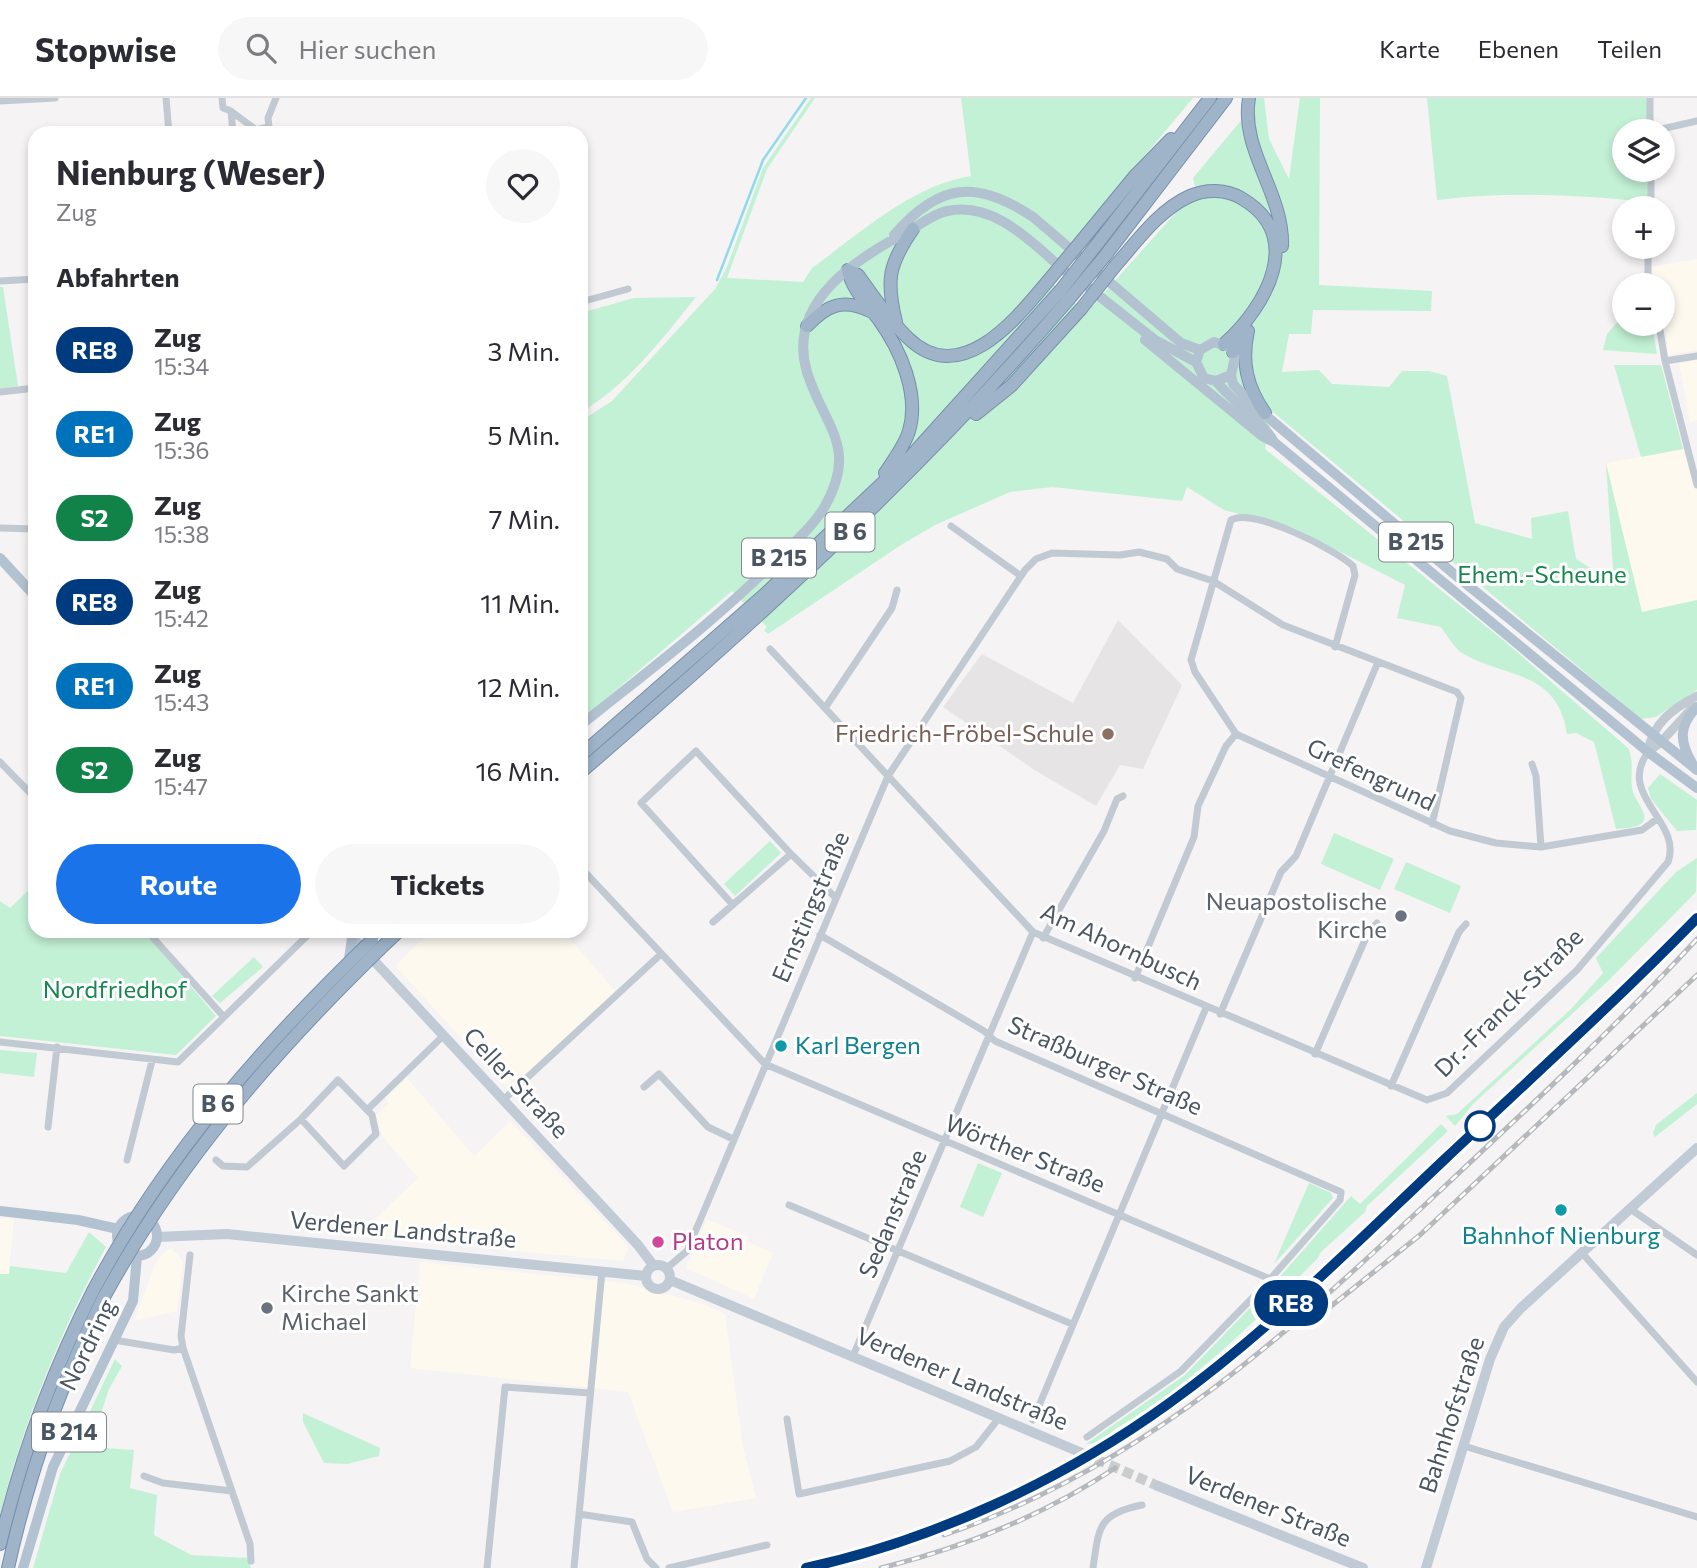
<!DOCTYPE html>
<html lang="de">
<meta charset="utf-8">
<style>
body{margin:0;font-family:Commissioner,sans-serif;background:#f7f7f7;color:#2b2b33;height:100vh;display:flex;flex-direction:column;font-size:26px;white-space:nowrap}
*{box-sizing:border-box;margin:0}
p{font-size:23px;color:#7c7c81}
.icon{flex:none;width:38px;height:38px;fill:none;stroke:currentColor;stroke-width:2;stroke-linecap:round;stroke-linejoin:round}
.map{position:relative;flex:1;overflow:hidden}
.side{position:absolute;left:28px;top:28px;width:560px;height:812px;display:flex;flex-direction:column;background:#fff;border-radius:21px;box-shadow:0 4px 10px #0003}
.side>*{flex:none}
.badge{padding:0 14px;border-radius:23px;font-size:24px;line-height:46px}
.buttons{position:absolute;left:1612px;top:21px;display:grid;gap:14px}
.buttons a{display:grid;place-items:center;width:63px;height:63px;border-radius:50%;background:#fff;box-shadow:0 4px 10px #0003;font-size:35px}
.map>.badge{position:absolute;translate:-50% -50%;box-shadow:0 0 0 4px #fff}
h2{padding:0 28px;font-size:26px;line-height:63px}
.round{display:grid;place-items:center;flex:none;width:74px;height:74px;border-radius:37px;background:#f7f7f7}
.head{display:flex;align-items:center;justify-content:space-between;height:119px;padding:0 28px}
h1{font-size:33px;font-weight:700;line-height:52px}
.primary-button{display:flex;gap:14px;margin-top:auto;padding:14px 28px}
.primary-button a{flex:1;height:80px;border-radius:42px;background:#1a73e8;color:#fff;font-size:28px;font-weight:700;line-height:80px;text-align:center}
.primary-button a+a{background:#f7f7f7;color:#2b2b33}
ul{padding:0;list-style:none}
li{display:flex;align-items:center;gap:21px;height:84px;padding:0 28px}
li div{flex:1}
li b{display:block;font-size:26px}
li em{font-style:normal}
li .badge{min-width:77px;font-weight:700;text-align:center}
header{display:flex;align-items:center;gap:42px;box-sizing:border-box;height:98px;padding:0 35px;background:#fff;border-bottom:2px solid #e1e1e2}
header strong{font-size:33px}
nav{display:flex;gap:38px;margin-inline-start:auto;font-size:24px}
.search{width:490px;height:63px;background:#f7f7f7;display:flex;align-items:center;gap:18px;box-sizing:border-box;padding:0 24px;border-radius:38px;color:#7c7c81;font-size:26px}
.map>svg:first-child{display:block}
.commercial{fill:#fdf9ef}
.education{fill:#e6e4e5}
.green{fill:#c3f1d5}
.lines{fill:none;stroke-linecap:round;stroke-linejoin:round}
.stream{stroke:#90daee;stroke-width:2.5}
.secondary-tunnel{stroke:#caccce;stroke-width:10;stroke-dasharray:10 5;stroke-linecap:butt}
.trunk-casing{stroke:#7690ad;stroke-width:14}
.minor{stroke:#c1cad2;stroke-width:7}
.tertiary{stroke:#c1cad2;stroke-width:9}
.secondary{stroke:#c1cbd6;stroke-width:10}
.primary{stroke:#b3c2d1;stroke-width:10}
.trunk{stroke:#9fb4c9;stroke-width:12}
.rail-casing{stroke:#b5b8bd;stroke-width:5}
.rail{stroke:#fff;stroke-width:2.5;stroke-dasharray:8;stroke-linecap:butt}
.trunk-bridge-casing{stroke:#7690ad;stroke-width:14;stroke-linecap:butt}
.trunk-bridge{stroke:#9fb4c9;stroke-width:12}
.line-casing{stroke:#fff;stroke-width:16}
.line{stroke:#003b80;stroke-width:10}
.education-dot{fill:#8d6e63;stroke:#fff;stroke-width:2.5}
.worship-dot{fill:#6b7280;stroke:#fff;stroke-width:2.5}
.culture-dot{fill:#0f9aa8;stroke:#fff;stroke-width:2.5}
.stop-dot{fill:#fff;stroke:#003b80;stroke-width:3.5}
.hotel-dot{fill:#d1479c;stroke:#fff;stroke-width:2.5}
.labels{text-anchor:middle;stroke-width:6;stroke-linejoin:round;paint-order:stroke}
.shield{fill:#fff;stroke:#808990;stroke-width:2}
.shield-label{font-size:23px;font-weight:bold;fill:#4a5661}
.park-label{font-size:24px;fill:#17864f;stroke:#fff}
.education-label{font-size:24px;fill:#785e54;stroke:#fff;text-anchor:end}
.street-label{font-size:24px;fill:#4a5661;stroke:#fff}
.worship-label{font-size:24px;fill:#5b616d;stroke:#fff;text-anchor:end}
.culture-label{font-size:24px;fill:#0d838f;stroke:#fff;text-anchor:start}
.hotel-label{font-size:24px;fill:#b23c85;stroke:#fff;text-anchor:start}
</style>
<header>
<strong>Stopwise</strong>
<div class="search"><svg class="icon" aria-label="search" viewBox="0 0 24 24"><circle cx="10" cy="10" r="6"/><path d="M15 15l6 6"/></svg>Hier suchen</div>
<nav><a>Karte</a><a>Ebenen</a><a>Teilen</a></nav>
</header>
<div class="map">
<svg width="1697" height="1470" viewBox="0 0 1697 1470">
<rect width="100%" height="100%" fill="#f5f3f3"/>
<!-- commercial -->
<path class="commercial" d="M1697,161V252L1668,257L1662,187H1655L1650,169Z
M1697,262V322L1690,324L1679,265Z
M1683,351L1692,380L1697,379V511L1644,524L1606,365Z
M431,833H563L615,893L521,982L517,978L505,988L395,868Z
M407,980L474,1058L510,1023L626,1146L628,1152L623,1163L365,1139L370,1126L418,1080L382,1038L376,1017L389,1006L385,1000Z
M0,1120L14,1121L9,1177L0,1176Z
M707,1121L749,1139L747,1144L773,1155L754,1201L686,1170Z
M171,1150L183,1163L177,1213L134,1223L155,1167L161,1157Z
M420,1164L625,1185L701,1205L725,1216L743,1349L756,1400L673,1414L628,1294L410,1270Z"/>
<!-- education -->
<path class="education" d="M1118,522L1182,587L1143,671L1120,667L1096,708L1036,673L943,609L982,556L1073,605Z"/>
<!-- green -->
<path class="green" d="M811,0H815L767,71L727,180L803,184L812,170C859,136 912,87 971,78L961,0H1193L1044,178L1086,215L1180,110L1198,101L1193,80L1254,7L1255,0H1264L1269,41L1289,81L1300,0H1320L1319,187L1432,193L1431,213L1313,212L1311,236H1289L1282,274L1319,272L1332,286L1389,289L1402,273H1429L1447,278L1475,425L1532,441L1531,420L1568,413L1576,461L1614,485L1606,365L1642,514L1697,502V592L1656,619L1641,621L1273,314L1265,351L1503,542L1628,650C1635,664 1629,679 1633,694C1635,702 1649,717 1643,724C1638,730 1624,730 1616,731L1594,644L1576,635L1567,636C1557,571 1506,581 1462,555C1454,550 1447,537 1441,529L1397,520L1405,487L1294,430L1224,412L1187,389L1182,403L1052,389L1010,394L935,427L901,447L768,536L764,532L767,529L732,493L581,622V323L612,303L715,191L727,169L763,70Z
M1427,0H1654L1650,1L1647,33H1624V72H1648V104C1577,97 1509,93 1437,102Z
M0,189H3L18,288L0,291Z
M696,199C663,240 628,287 581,314V215L634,200Z
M1624,217V226H1652L1657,256L1603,252L1607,236Z
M1614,267H1661L1683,351L1641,359Z
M1660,676L1697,702L1696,732L1677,733L1651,701L1648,690Z
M1334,735L1394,761L1380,792L1321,766Z
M770,743L781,755L735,798L724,786Z
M1697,760L1696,794L1607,884L1474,1005L1455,1028L1446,1018L1457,1016L1571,911L1603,875L1596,860L1676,774Z
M1406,764L1461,788L1450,815L1394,791Z
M35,786V833H144L216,918L176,957L0,938V803L10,810Z
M254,859L263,869L220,905L212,898Z
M0,952L37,955L34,979L0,975Z
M1697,995V1006L1655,1039L1653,1035L1656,1027Z
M1441,1026L1448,1033L1367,1108L1365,1114L1321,1154L1318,1160C1257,1221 1193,1286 1117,1330C1106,1337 1102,1346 1086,1346L1185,1277L1277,1182L1351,1098L1360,1106Z
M978,1065L1002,1075L983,1119L960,1109Z
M1309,1085L1331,1095L1333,1100L1274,1166Z
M89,1134L106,1149C60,1234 24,1323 0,1417V1176H9L10,1168L66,1175Z
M115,1261L122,1268L109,1291L90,1349L134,1352L130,1390L157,1397L154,1437L191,1457L248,1460L251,1470H33L60,1376Z
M303,1315L380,1350L379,1358L347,1366L324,1365L303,1324Z"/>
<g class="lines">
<!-- stream -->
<path class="stream" d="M717,182L763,62L806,0"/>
<!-- secondary-tunnel -->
<path class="secondary-tunnel" d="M1082,1355L1158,1388"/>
<defs>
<path id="trunk" d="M1249,0C1240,53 1284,95 1282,148
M1083,141L1134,79L1171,41
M1094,150L1210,0
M1105,158L1226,0
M1116,167C1138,142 1159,112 1190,98C1206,91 1226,91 1241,100C1306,137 1267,208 1224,246
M848,172L858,177C873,198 889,222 908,240C961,291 1016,221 1048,183
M848,172C852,191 867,206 879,222C900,251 920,296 909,333C905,347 893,363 885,375
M896,224C886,183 888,167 913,131
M807,228C827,207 843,200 870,213
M1248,233C1241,264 1247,289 1265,315
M1233,254L1246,233
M976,316L1011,288L1081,211
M581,657L764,497L911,358L1060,193
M581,674C754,525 921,374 1069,201
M380,851L399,833
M0,1446C21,1358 52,1274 93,1193
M8,1470C29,1375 60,1286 104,1199"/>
</defs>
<!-- trunk casing -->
<use href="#trunk" class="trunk-casing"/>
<!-- minor -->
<path class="minor" d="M166,0L169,35
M222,0L223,10L231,13L233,35
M1650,1V33
M0,3L55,0
M232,14L255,31
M1653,33L1697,23
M240,35L269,29
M275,35L269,29L268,20L276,0
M1651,72V110
M1648,149V176L1651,187
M0,183L35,181
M581,204L628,191
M1659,226L1665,263L1697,387
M1665,263L1697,258
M0,294L35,290
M951,428L1021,478
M0,430L35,431
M1335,549L1355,477L1353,468C1336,452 1253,409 1231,422L1191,562L1195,574L1236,636L1450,733L1496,745L1541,749L1642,732L1657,721
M770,551L1033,834L1427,1002L1447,995L1577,872L1668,764C1683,723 1616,698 1648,654
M825,610L892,510L897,492
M0,664L35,700
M1532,666L1536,678L1541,749
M581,770L765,966L1270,1181
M733,807L641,705L696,653L791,756L836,800
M713,824L791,756
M147,833L224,919
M820,837L984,933L995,943L1341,1094L1340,1102L1264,1188L1181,1273L1087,1339
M1043,840L1104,733L1117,701L1123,698
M1135,880L1194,739L1198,708L1226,648L1236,636
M1220,916L1281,774L1296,758L1378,564
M0,944L178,964L312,833
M1315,956L1368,835L1377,825
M1391,988L1459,834L1466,826
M644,989L659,976L708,1029L733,1041
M503,1002L660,857
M367,1012L443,938
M48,1029L57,949
M127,1062L152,963
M216,1062L223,1068L247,1069L301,1021L338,982L372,1017L376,1036L344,1068L301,1021
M789,1107L1072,1226
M1629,1110L1697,1157
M1582,1155L1697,1284
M190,1157L181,1238L183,1250L250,1446L251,1463
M667,1170L687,1153L888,678L1025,472L1036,461L1052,455L1120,457L1139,454L1167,461L1177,471L1213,483L1283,527L1457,594L1461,600L1432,726
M114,1242L174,1252L183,1250
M853,1258L1033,834
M787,1321L799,1396L950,1363L976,1349L999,1320
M1033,1322L1206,910
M1464,1348L1697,1419
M144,1378L163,1385L232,1393
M579,1416L632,1424L647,1461L656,1470
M487,1470L505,1289L590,1295
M574,1470L602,1173
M669,1470L767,1447
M1093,1470C1099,1430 1097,1416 1142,1407"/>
<!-- tertiary -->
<path class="tertiary" d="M1648,654C1652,626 1672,611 1697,598
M1648,654L1660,645L1693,609"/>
<!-- secondary -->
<path class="secondary" d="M352,839L638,1147L653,1167
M157,1139L227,1136L646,1178
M646 1179a12 12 0 1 1 24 0a12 12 0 1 1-24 0Z
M670,1182L1082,1355
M1158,1388L1363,1470
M1426,1470L1490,1261L1504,1229L1521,1210L1697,1050"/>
<!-- primary -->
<path class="primary" d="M894,137C939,85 976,81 1033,119L1181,245L1200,252
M1089,190L1155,242L1196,264
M1145,242L1262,338L1274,344L1648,654L1697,690
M1231,277L1216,283L1204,280L1196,264L1200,252L1214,244L1229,249L1235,259L1231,277L1233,286L1252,306L1460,481L1697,672
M1216,283C1233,305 1261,321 1274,344
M0,460L35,498
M581,627C648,573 718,521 779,459C795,444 814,427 825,408C859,348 823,327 807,274C786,204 857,160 909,133C921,126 933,116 947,113C995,103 1032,145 1065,173
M1692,665C1679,643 1679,627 1697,609
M348,868L353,833
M0,1113L78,1122L118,1131
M117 1138a20 20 0 1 1 40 0a20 20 0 1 1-40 0Z
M23,1470L53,1369L133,1203L137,1158"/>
<!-- trunk -->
<use href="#trunk" class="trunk"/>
<defs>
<path id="rail" d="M1325,1213L1420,1137L1697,877
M944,1437C1148,1367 1290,1233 1444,1089C1530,1008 1617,928 1697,841
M806,1470C934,1442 1061,1383 1167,1306C1267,1236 1353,1148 1441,1065C1527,984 1615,905 1697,820
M881,1470C965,1449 1043,1418 1115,1370"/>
</defs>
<!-- rail casing -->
<use href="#rail" class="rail-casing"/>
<!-- rail -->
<use href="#rail" class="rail"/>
<defs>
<path id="trunk-bridge" d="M1048,183L1083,141
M1060,193L1094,150
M1069,201L1105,158
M1081,211L1116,167
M93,1193C164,1059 263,947 372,842
M104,1199C176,1067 272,956 380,851"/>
</defs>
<!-- trunk-bridge casing -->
<use href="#trunk-bridge" class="trunk-bridge-casing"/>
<!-- trunk-bridge -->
<use href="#trunk-bridge" class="trunk-bridge"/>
</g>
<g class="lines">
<defs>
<path id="line" d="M806,1470C934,1442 1061,1383 1168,1306C1268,1234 1356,1145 1445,1061C1530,981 1616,903 1697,820"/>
</defs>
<!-- line casing -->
<use href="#line" class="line-casing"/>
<!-- line -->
<use href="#line" class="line"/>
</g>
<!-- markers -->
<circle class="education-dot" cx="1108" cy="636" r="7"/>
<g class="worship-dot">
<circle cx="1401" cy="818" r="7"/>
<circle cx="267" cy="1210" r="7"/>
</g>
<g class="culture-dot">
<circle cx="781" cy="948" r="7"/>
<circle cx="1561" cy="1112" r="7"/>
</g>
<circle class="stop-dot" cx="1480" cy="1028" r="14"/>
<circle class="hotel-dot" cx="658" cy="1144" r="7"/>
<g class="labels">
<!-- shield labels -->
<g class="shield">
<rect x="825.5" y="414.5" width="49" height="39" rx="5"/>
<rect x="1379" y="424.5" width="74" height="39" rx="5"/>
<rect x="742" y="440.5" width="74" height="39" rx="5"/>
<rect x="193.5" y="986.5" width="49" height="39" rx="5"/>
<rect x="32" y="1314.5" width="74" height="39" rx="5"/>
</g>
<g class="shield-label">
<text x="850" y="442">B 6</text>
<text x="1416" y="452">B 215</text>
<text x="779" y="468">B 215</text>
<text x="218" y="1014">B 6</text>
<text x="69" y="1342">B 214</text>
</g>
<!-- park labels -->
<g class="park-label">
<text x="1542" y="485">Ehem.-Scheune</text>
<text x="115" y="900">Nordfriedhof</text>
</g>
<!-- education labels -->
<g class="education-label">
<text x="1094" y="644">Friedrich-Fröbel-Schule</text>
</g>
<!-- street labels -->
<g class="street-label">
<text transform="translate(1371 677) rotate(25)" y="8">Grefengrund</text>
<text transform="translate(811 809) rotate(-67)" y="8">Ernstingstraße</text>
<text transform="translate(1121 849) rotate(25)" y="8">Am Ahornbusch</text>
<text transform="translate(1509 905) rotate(-45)" y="8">Dr.-Franck-Straße</text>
<text transform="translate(1105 968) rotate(24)" y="8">Straßburger Straße</text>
<text transform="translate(516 985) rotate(47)" y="8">Celler Straße</text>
<text transform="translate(1025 1056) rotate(22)" y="8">Wörther Straße</text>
<text transform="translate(893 1116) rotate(-67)" y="8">Sedanstraße</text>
<text transform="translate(403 1132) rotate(5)" y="8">Verdener Landstraße</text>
<text transform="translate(88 1247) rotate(-64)" y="8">Nordring</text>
<text transform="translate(962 1281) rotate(23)" y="8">Verdener Landstraße</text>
<text transform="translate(1452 1317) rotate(-72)" y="8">Bahnhofstraße</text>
<text transform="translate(1268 1409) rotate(22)" y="8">Verdener Straße</text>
</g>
<!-- worship labels -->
<g class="worship-label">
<text x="1387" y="812">Neuapostolische<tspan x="1387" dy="28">Kirche</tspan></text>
<text x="281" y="1204" text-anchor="start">Kirche Sankt<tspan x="281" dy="28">Michael</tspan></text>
</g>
<!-- culture labels -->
<g class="culture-label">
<text x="795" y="956">Karl Bergen</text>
<text x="1561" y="1146" text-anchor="middle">Bahnhof Nienburg</text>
</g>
<!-- hotel labels -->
<g class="hotel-label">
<text x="672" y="1152">Platon</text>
</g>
</g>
</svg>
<div class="buttons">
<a><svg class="icon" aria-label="layers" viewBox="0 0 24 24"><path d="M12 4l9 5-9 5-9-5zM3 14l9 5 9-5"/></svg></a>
<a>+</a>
<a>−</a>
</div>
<b class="badge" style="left:1291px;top:1205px;background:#003b80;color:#fff">RE8</b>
<section class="side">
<div class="head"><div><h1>Nienburg (Weser)</h1><p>Zug</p></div><a class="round"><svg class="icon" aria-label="heart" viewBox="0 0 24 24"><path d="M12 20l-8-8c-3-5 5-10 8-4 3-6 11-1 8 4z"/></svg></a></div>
<h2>Abfahrten</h2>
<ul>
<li><span class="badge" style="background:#003b80;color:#fff">RE8</span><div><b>Zug</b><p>15:34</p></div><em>3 Min.</em></li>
<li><span class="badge" style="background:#0072bc;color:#fff">RE1</span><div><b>Zug</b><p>15:36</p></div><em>5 Min.</em></li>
<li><span class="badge" style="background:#118349;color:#fff">S2</span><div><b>Zug</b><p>15:38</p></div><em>7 Min.</em></li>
<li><span class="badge" style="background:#003b80;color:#fff">RE8</span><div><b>Zug</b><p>15:42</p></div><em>11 Min.</em></li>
<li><span class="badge" style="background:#0072bc;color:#fff">RE1</span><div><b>Zug</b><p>15:43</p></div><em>12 Min.</em></li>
<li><span class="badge" style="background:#118349;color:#fff">S2</span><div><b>Zug</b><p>15:47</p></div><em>16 Min.</em></li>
</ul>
<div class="primary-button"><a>Route</a><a>Tickets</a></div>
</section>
</div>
